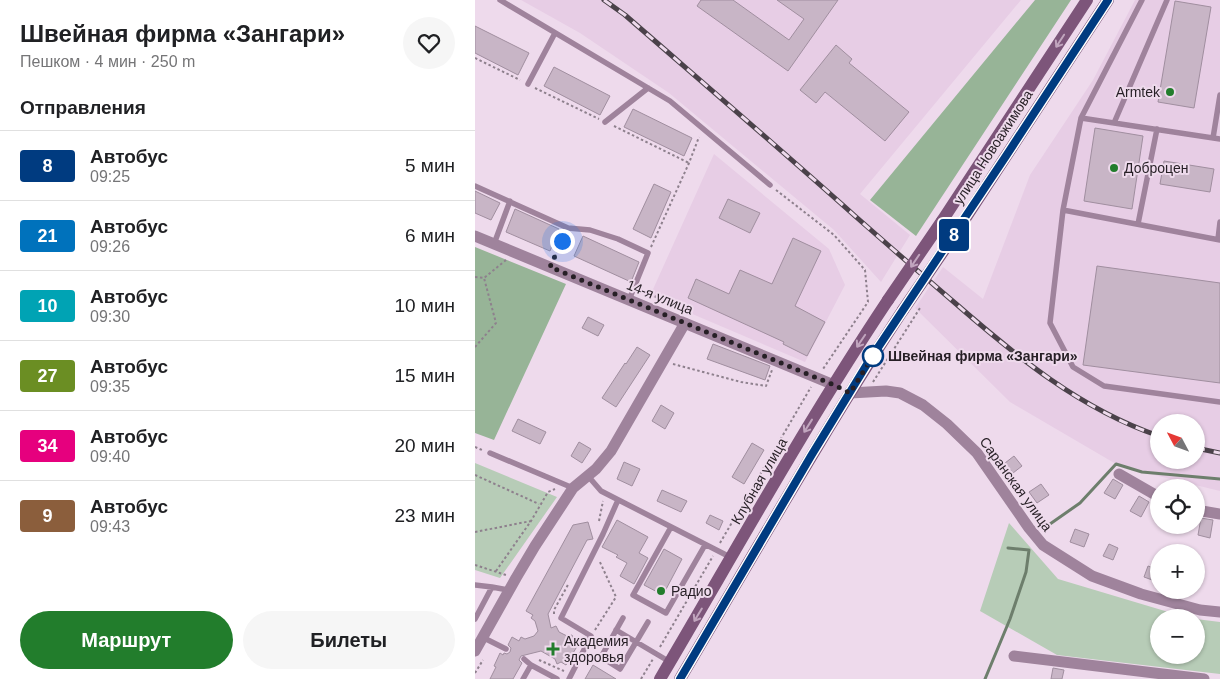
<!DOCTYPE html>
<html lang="ru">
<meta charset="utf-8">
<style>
body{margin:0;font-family:Arial,sans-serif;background:#f6f6f6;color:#202124;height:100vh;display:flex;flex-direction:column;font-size:19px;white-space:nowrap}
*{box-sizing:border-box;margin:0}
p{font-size:16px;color:#757577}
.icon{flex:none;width:28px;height:28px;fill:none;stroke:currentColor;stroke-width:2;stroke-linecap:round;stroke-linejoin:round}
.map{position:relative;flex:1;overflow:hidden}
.drawer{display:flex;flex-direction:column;background:#fff;width:475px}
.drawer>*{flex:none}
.badge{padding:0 10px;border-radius:4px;font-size:18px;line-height:32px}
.needle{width:32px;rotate:311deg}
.buttons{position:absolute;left:675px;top:414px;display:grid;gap:10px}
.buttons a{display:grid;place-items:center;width:55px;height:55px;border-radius:50%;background:#fff;box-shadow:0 1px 4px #0004;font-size:25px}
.you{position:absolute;width:25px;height:25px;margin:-12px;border:4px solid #fff;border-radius:50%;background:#1a73e8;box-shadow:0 0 0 8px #1a73e833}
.map>.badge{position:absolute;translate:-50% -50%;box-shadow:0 0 0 2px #fff}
h2{padding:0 20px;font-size:19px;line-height:45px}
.round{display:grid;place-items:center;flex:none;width:52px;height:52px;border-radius:26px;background:#f6f6f6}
.headline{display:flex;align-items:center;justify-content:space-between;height:85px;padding:0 20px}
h1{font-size:24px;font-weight:600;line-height:38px}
.primary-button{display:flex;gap:10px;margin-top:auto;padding:10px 20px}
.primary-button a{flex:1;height:58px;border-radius:30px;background:#227d2c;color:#fff;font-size:20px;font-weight:600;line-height:58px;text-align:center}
.primary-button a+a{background:#f6f6f6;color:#202124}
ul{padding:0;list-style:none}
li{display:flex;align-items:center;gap:15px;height:70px;padding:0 20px;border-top:1px solid #e0e0e0}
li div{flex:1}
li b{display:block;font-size:19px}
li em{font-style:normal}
li .badge{min-width:55px;font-weight:700;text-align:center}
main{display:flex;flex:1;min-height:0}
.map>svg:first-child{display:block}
.built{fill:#e7cde5;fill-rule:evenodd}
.green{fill:#b7ccb7}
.forest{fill:#97b497}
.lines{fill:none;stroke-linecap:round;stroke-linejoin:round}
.stream{stroke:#6d7e6c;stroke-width:3}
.building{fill:#c8b5c6;stroke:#a08e9f}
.path{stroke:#8e808d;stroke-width:2;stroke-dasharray:2.5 2.5;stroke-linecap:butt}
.service{stroke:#9f839c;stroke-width:5.5}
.minor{stroke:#9f839c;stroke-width:11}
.secondary{stroke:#7d557a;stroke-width:12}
.rail-casing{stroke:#4b424a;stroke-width:5}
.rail{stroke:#eedaec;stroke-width:3;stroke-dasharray:9;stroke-linecap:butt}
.secondary-bridge{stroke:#7d557a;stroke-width:12}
.oneway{stroke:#c1a5be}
.line-casing{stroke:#fff;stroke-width:11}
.line{stroke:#003b80;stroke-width:8}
.walk{stroke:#261f25;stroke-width:5;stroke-dasharray:0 9}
.poi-dot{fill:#227d2c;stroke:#eedaec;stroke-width:2}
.stop-dot{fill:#fff;stroke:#003b80;stroke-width:2.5}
.labels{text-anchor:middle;stroke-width:4;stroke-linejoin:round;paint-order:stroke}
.poi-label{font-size:14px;fill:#261f25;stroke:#eedaec;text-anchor:start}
.street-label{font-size:14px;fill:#261f25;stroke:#eedaec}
.stop-label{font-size:14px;font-weight:bold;fill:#261f25;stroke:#eedaec;text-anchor:start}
</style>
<main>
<section class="drawer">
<div class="headline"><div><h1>Швейная фирма «Зангари»</h1><p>Пешком · 4 мин · 250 m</p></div><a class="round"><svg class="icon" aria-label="heart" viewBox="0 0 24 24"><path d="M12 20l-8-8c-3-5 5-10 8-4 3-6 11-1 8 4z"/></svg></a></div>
<h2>Отправления</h2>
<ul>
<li><span class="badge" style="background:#003b80;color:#fff">8</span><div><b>Автобус</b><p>09:25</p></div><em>5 мин</em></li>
<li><span class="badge" style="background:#0072bc;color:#fff">21</span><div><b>Автобус</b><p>09:26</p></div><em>6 мин</em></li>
<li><span class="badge" style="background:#00a3b4;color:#fff">10</span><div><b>Автобус</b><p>09:30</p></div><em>10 мин</em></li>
<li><span class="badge" style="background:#6b8e23;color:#fff">27</span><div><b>Автобус</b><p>09:35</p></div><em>15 мин</em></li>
<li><span class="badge" style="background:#e6007e;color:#fff">34</span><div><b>Автобус</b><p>09:40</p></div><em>20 мин</em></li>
<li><span class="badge" style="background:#8b5e3c;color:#fff">9</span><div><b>Автобус</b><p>09:43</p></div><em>23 мин</em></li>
</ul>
<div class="primary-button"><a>Маршрут</a><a>Билеты</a></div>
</section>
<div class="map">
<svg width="745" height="679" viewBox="0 0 745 679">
<rect width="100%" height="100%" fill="#eedaec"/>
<!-- built -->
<path class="built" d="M46,0H546L385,194L435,235L406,282L359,230L194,93L105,33Z
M660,0H745V491L667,472L641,464L535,402L440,308L468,267L508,299L555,175L618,80ZM684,422H721V460H684Z
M239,154L354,249L370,285L330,362L175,296Z"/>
<!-- green -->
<path class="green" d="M0,463L82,497L25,578L0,570Z
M534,523L583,579L710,617L684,618V655H721V619L745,622V674L582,655L505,611Z"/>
<!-- forest -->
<path class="forest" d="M560,0H596L441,236L395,200Z
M0,247L91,284L19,440L0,433Z"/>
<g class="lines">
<!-- stream -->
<path class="stream" d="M575,524L605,503L641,464L667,472L745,479
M510,679L535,619L551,572L554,550L533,548"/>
</g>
<!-- building -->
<path class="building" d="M226,0H258L314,40L329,19L302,0H363L313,71L222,6Z
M700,1L736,7L719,108L683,102Z
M0,26L54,53L43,75L0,53Z
M361,45L377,59L374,63L434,112L410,141L350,92L341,103L325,90Z
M79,67L135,96L125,115L69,86Z
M158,109L217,138L209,156L149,127Z
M620,128L668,136L657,209L609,201Z
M689,161L739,169L735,192L685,184Z
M179,184L196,192L176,238L158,229Z
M0,191L25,203L16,220L0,213Z
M253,199L285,213L275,233L244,218Z
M40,209L84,229L75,251L31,232Z
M108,236L164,262L156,282L99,256Z
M318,238L346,251L320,306L350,322L332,356L308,344L309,342L213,298L221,279L254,294L265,270L297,284Z
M622,266L745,283V383L608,365Z
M113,317L129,325L123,336L107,328Z
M238,344L295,366L290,380L232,359Z
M162,347L175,355L141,407L127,398L150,363L151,364Z
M186,405L199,413L190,429L177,421Z
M43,419L71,432L65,444L37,431Z
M104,442L116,449L107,463L96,456Z
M277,443L289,450L269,484L257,477Z
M539,456L547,466L538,473L530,463Z
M149,462L165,469L157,486L142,479Z
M638,479L648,485L640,499L629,493Z
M566,484L574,495L562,503L554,492Z
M187,490L212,501L206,512L182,501Z
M664,496L674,502L666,517L655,511Z
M235,515L248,521L244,530L231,523Z
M726,518L738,520L735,538L723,535Z
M142,520L173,537L164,553L173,558L159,584L145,576L152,563L141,557L143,555L127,547Z
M113,522L118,539L112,540L73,614L76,628L81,626L84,632L92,636L97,635L99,640L104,643L91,665L86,662L82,664L80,659L66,651L46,656L44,660L47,663L38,679H15L21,667L19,666L25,653L28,655L29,653L32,654L35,652L36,648L33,645L37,637L44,641L46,637L50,639L59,636L63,631L60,621L56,618L58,615L51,611L98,525Z
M600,529L614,534L609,547L595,542Z
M634,544L643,548L638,560L628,556Z
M189,549L207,559L188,595L169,585Z
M673,566L684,570L680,581L669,577Z
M118,665L141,679H110Z
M578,668L589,670L587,679H576Z"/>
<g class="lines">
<!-- path -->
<path class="path" d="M0,58L45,80
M60,88L124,119
M139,126L214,163
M301,190L359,235L390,270L393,302L348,369
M176,247L214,163L224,137
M80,257L90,234
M0,277L9,278L31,260
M166,290L212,311
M0,347L21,323L9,278
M198,364L266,382L291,386L297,370
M398,382L445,308
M0,447L7,450
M0,475L64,504
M124,521L128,501
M0,532L56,521
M245,543L336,387
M0,565L31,575
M21,571L56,521L73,492L80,489
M79,614V610L94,583
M120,630L141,597L124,560
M185,647L238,556
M64,660L89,671
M0,673L8,660
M166,679L178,659"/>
<!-- service -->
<path class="service" d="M25,0L195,101L295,185
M667,0L606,118L588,210L575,323L598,367L629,386L745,402
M53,84L80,33
M606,118L745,139
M130,122L173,88
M639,123L692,0
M738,138L745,95
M0,186L93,228L115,230L143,239L173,253L154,300
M588,210L745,240
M663,224L682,129
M743,239L745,222
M19,244L35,201
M15,453L98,488
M113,476L126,491L257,558
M196,527L158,595L191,613L230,545
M0,585L17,587
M148,618L126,657L145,669L173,622
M0,619L17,587L33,590
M141,630L195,662
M7,637L31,649
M49,659L56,665
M48,679L56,665L82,679
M94,679L116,636L86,618L128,534L143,500"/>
<!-- minor -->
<path class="minor" d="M0,236L359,385
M375,393L411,391L425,393L448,405L472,424L502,453L554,528L568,545L617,576L666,594L725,610L745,612
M644,474L684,497
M721,510L745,514
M0,651L41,578L60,546L98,488L121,469L136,451L210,323
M539,656L729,679"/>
<!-- secondary -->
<path class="secondary" d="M467,221L612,0
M482,231L633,0
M185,679C260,552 331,423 413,300
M205,679C278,556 349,430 428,310"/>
<defs>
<path id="rail" d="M129,0L150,15C227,82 304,148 380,216C413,245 446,274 480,303C541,356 605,409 684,436
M721,448L745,453"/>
</defs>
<!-- rail casing -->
<use href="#rail" class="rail-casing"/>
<!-- rail -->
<use href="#rail" class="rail"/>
<!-- secondary-bridge -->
<path class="secondary-bridge" d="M413,300L467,221
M428,310L482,231"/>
</g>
<!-- one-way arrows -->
<defs><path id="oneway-shaft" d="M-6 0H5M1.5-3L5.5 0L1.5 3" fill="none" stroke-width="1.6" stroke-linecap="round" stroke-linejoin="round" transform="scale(1.25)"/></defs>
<g class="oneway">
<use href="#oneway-shaft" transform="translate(585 41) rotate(123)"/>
<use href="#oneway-shaft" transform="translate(440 261) rotate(124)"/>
<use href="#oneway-shaft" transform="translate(386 341) rotate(124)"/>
<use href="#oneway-shaft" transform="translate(333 426) rotate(122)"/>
<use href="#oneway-shaft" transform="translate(223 615) rotate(121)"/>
</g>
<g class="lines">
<defs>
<path id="line" d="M205,679L336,456L394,361L531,156L633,0"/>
</defs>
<!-- line casing -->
<use href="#line" class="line-casing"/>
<!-- line -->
<use href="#line" class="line"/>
<!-- walk -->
<path class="walk" d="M87,241L75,267L359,385L375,393L398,356"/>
</g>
<!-- markers -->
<g class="poi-dot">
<circle cx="695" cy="92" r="5"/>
<circle cx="639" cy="168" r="5"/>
<circle cx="186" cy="591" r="5"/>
<path d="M75.5 641.5h5v5h5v5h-5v5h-5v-5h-5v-5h5z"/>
</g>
<circle class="stop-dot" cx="398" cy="356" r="10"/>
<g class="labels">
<!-- poi labels -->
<g class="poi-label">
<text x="685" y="97" text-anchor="end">Armtek</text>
<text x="649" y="173">Доброцен</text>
<text x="196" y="596">Радио</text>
<text x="89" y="646">Академия<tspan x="89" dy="16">здоровья</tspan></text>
</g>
<!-- street labels -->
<g class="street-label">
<text transform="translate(518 147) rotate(-57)" y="5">улица Новоажимова</text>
<text transform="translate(185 297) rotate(22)" y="5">14-я улица</text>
<text transform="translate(284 481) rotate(-60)" y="5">Клубная улица</text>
<text transform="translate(541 484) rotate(54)" y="5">Саранская улица</text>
</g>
<!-- stop labels -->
<g class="stop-label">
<text x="413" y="361">Швейная фирма «Зангари»</text>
</g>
</g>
</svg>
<div class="buttons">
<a><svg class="needle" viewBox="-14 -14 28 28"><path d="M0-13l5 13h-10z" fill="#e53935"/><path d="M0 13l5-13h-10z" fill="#757577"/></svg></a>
<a><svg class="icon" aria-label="locate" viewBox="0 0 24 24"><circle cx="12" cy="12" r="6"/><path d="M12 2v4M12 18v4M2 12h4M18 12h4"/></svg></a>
<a>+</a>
<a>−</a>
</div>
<div class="you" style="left:87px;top:241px"></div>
<b class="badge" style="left:479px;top:235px;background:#003b80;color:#fff">8</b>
</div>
</main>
